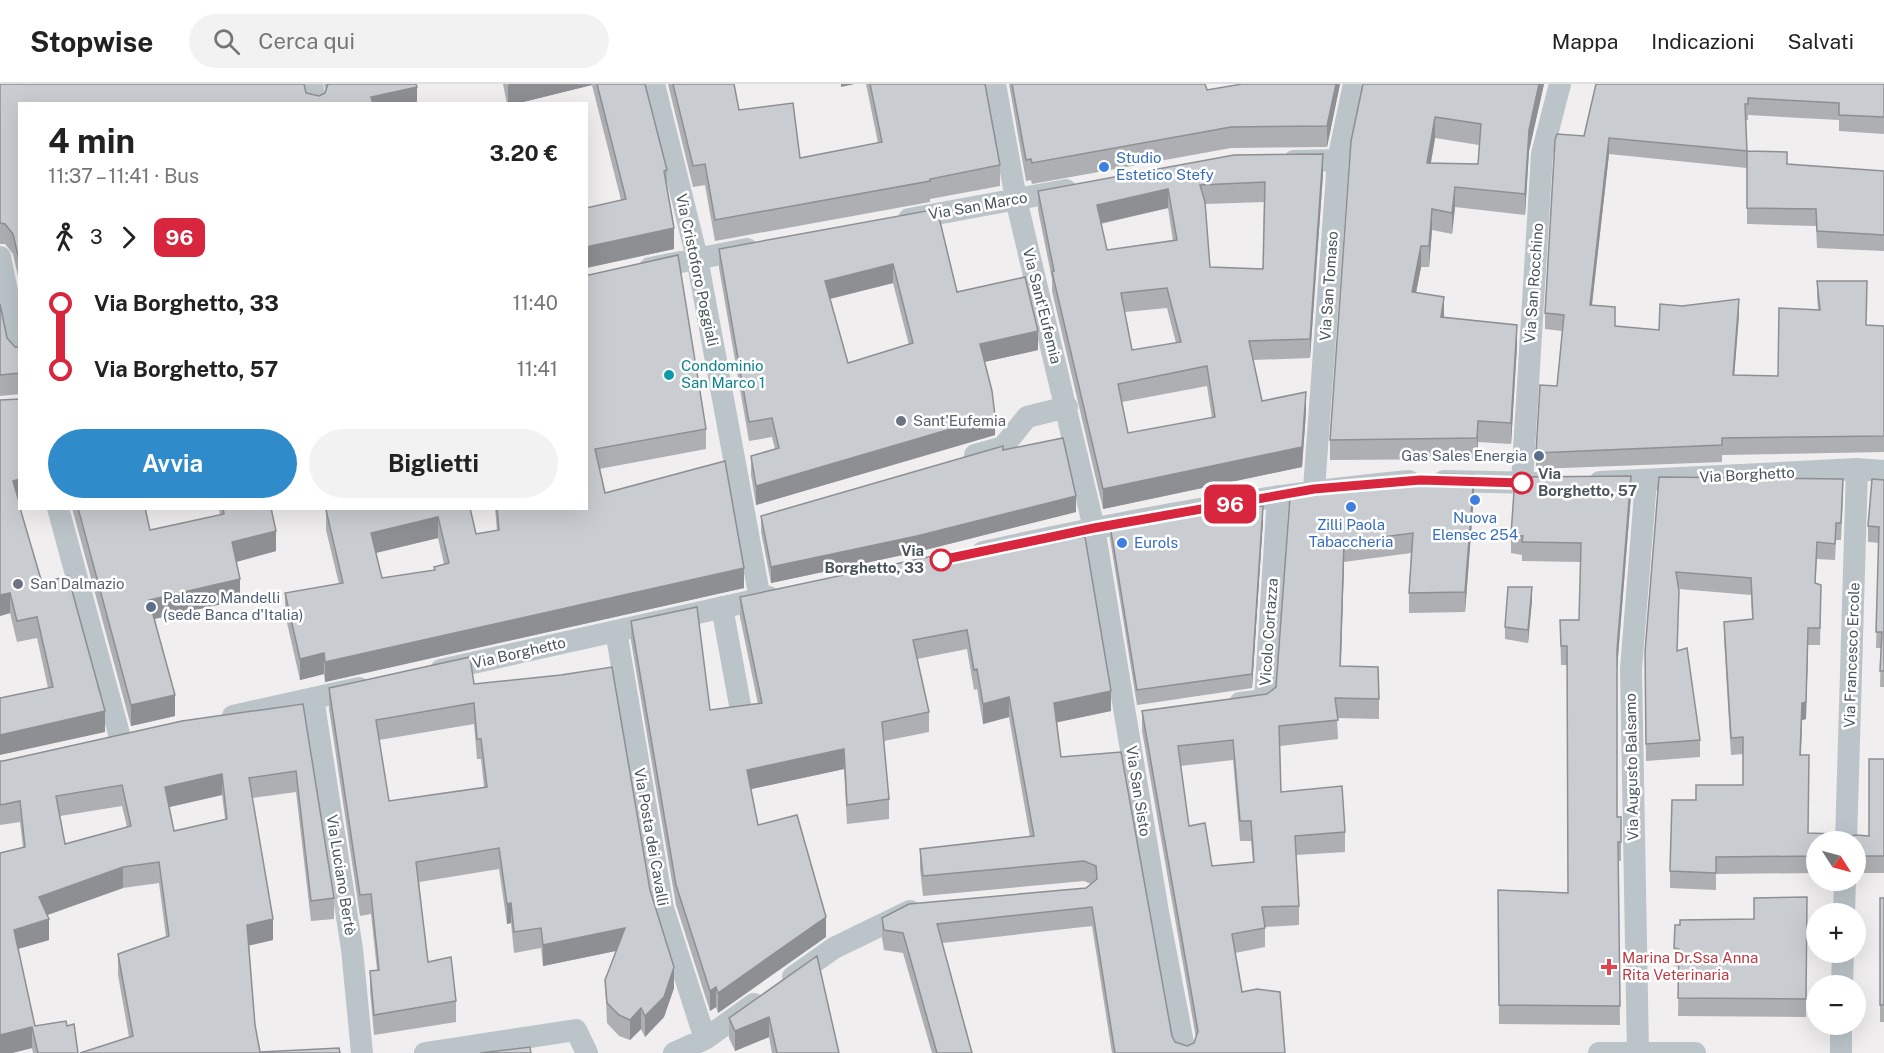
<!DOCTYPE html>
<html lang="it">
<meta charset="utf-8">
<style>
body{margin:0;font-family:"Public Sans",sans-serif;background:#f2f2f2;color:#222;height:100vh;display:flex;flex-direction:column;font-size:22px;white-space:nowrap}
*{box-sizing:border-box;margin:0}
p{font-size:20px;color:#767676}
.icon{flex:none;width:33px;height:33px;fill:none;stroke:currentColor;stroke-width:2;stroke-linecap:round;stroke-linejoin:round}
.map{position:relative;flex:1;overflow:hidden}
.details{position:absolute;left:18px;top:18px;width:570px;height:408px;display:flex;flex-direction:column;background:#fff;border-radius:0px;box-shadow:0 6px 24px #0002}
.details>*{flex:none}
.badge{padding:0 12px;border-radius:9px;font-size:21px;line-height:39px}
.needle{width:39px;rotate:126deg}
.buttons{position:absolute;left:1806px;top:747px;display:grid;gap:12px}
.buttons a{display:grid;place-items:center;width:60px;height:60px;border-radius:50%;background:#fff;box-shadow:0 6px 24px #0002;font-size:30px}
.map>.badge{position:absolute;translate:-50% -50%;box-shadow:0 0 0 3px #fff}
.legs{display:flex;align-items:center;gap:9px;height:66px;padding:0 30px;font-size:20px}
.legs p{margin-inline-start:auto}
.overview{display:flex;align-items:center;justify-content:space-between;height:102px;padding:0 30px}
h1{font-size:33px;font-weight:700;line-height:45px}
.cta{display:flex;gap:12px;margin-top:auto;padding:12px 30px}
.cta a{flex:1;height:69px;border-radius:36px;background:#2f8bc9;color:#fff;font-size:24px;font-weight:700;line-height:69px;text-align:center}
.cta a+a{background:#f2f2f2;color:#222}
ul{padding:0 30px;list-style:none}
li{display:flex;align-items:center;gap:21px;height:66px;font-size:22px}
li i{display:grid;place-items:center;width:9px;height:100%;margin:0 8px;background:currentColor}
li i::after{content:'';width:15px;height:15px;margin:-8px;border:4px solid;border-radius:50%;background:#fff}
li p{margin-inline-start:auto}
li:first-child i{background:linear-gradient(#0000 50%,currentColor 0)}
li:last-child i{background:linear-gradient(currentColor 50%,#0000 0)}
header{display:flex;align-items:center;gap:36px;box-sizing:border-box;height:84px;padding:0 30px;background:#fff;border-bottom:2px solid #e0e0e0}
header strong{font-size:28px}
nav{display:flex;gap:33px;margin-inline-start:auto;font-size:21px}
.search{width:420px;height:54px;background:#f2f2f2;display:flex;align-items:center;gap:15px;box-sizing:border-box;padding:0 21px;border-radius:33px;color:#767676;font-size:22px}
.map>svg:first-child{display:block}
.lines{fill:none;stroke-linecap:round;stroke-linejoin:round}
.street{stroke:#bbc4c9;stroke-width:22}
.wall{fill:#adafb3;fill-rule:evenodd}
.shaded-wall{fill:#8d8f92}
.building{fill:#c9ccd0;stroke:#8d8f92;stroke-width:1.5;fill-rule:evenodd}
.line-1-casing{stroke:#fff;stroke-width:14}
.line-1{stroke:#d7263d;stroke-width:9}
.shop-dot{fill:#3f7fe0;stroke:#fff;stroke-width:2}
.culture-dot{fill:#0f9aa8;stroke:#fff;stroke-width:2}
.worship-dot{fill:#6b7280;stroke:#fff;stroke-width:2}
.service-dot{fill:#5c6f8a;stroke:#fff;stroke-width:2}
.stop-1-dot{fill:#fff;stroke:#d7263d;stroke-width:3}
.health-dot{fill:#e0444e;stroke:#fff;stroke-width:2}
.labels{text-anchor:middle;stroke-width:5;stroke-linejoin:round;paint-order:stroke}
.shop-label{font-size:15px;fill:#366cbe;stroke:#fff;text-anchor:start}
.street-label{font-size:15px;fill:#485459;stroke:#fff}
.culture-label{font-size:15px;fill:#0d838f;stroke:#fff;text-anchor:start}
.worship-label{font-size:15px;fill:#5b616d;stroke:#fff;text-anchor:start}
.service-label{font-size:15px;fill:#4e5e75;stroke:#fff;text-anchor:end}
.stop-label{font-size:15px;font-weight:bold;fill:#485459;stroke:#fff;text-anchor:start}
.health-label{font-size:15px;fill:#be3a42;stroke:#fff;text-anchor:start}
</style>
<header>
<strong>Stopwise</strong>
<div class="search"><svg class="icon" aria-label="search" viewBox="0 0 24 24"><circle cx="10" cy="10" r="6"/><path d="M15 15l6 6"/></svg>Cerca qui</div>
<nav><a>Mappa</a><a>Indicazioni</a><a>Salvati</a></nav>
</header>
<div class="map">
<svg width="1884" height="969" viewBox="0 0 1884 969">
<rect width="100%" height="100%" fill="#f0eeee"/>
<g class="lines">
<!-- street -->
<path class="street" d="M312,0L316,20
M654,0L697,174L760,515
M995,0L1016,115L1094,444L1158,828L1185,969
M1294,77L1338,76
M909,135L1066,106
M0,173L20,271
M650,184L747,165
M975,371L1003,363L1027,333L1067,323
M1444,397L1543,399
M1600,398L1857,385L1884,387
M1522,399L1542,70L1560,0
M1314,405L1338,76L1354,0
M58,424L121,657
M983,468C1124,437 1265,410 1409,397
M722,523L740,621
M616,547L663,824L705,955
M441,586L769,513
M313,614L352,865L362,969
M1240,619L1265,616L1278,412
M233,632L359,604
M1846,758L1857,385
M1844,830L1845,796
M793,893L834,864L910,827
M1842,902L1843,868
M425,969L576,946L587,969
M674,969L705,955L754,920
M1599,969H1695
M1638,969L1631,585L1646,397
M1841,969V940"/>
</g>
<!-- wall -->
<path class="wall" d="M0,0L306,9L319,12L325,9L326,7L324,0H416L417,20H20V201L13,170L5,160H0Z
M503,0H645L667,86V100L674,165L586,184V124L621,116L592,1L515,20H507Z
M668,0H734L739,26L800,74L878,59L866,0H985L1000,81V102L930,115V118L715,157L705,101L693,103Z
M1009,0H1205L1207,6L1242,0H1340L1327,63L1231,64L1032,100L1031,96L1026,97Z
M1363,0H1544L1529,67L1525,131L1455,123L1452,150L1432,146L1429,183H1421L1416,209L1444,233L1517,262L1511,360L1478,358L1477,375L1330,376V356ZM1435,54L1479,61L1478,80L1431,79Z
M1596,0H1884V50L1839,47V36L1748,31V36H1746L1747,67L1787,80L1884,87V167L1817,164L1816,142L1747,140V84L1609,70L1592,221L1615,242L1659,246L1739,231L1734,291L1778,292L1818,226L1817,213V197L1866,241L1884,242V368L1722,371V378L1536,385V369L1557,302L1562,247L1545,245V229Z
M1323,90L1310,274L1253,276L1262,317L1306,328L1302,383L1103,425L1052,207V195L1038,126V107ZM1264,118L1263,185L1210,183L1205,120ZM1168,124L1173,157L1107,166L1101,140ZM1167,224L1176,259L1132,266L1125,228ZM1207,302L1212,334L1128,349L1122,318Z
M937,125L957,208L1038,266L984,278L995,351L756,421L751,391V372L775,365L772,353L749,357L719,184V165ZM893,199L909,261L848,279L830,215Z
M586,190L706,345V365L599,385L605,409L744,504L325,598L324,590L300,596L285,530V509L339,500L326,446V426L470,424L476,450L497,447L495,424H586ZM438,454L444,480L434,483V486L382,494L376,469Z
M0,220L7,254L15,263H20V310L0,312Z
M20,315V416H18L42,499L105,648L0,615L48,604L37,554L17,558L10,529L0,532Z
M1003,366L1076,428L917,468L771,499L761,448V432Z
M1659,393L1843,412L1841,456H1836L1835,476L1817,475L1815,500L1821,518L1820,561H1808L1806,635L1802,636L1801,671L1808,749L1845,754L1869,752L1884,675V789H1856V758H1816V789L1716,790V806L1670,804V787L1696,716L1743,701V670L1731,671L1724,555V538L1752,535L1751,511L1679,505L1677,567L1700,656V673L1646,677L1645,568Z
M1884,396V644V603H1880L1881,564H1876L1879,459L1868,458V442Z
M1474,411L1465,528L1409,529V509L1411,469L1344,478L1341,582L1379,615V635L1337,634L1338,655L1280,662L1281,708L1345,748V768L1296,771L1299,822V841L1265,843V863L1235,869L1242,908L1285,969H1112L1092,842L942,859L972,969H932L903,869L884,866L882,854V834L1086,804L1091,800L1084,797L923,812L920,785V765L1030,753L1009,633L983,640L977,605L974,606L967,565L917,575L929,628V648L884,657L889,715V735L847,740L844,685L751,705L758,741L826,853L718,929L716,923L710,927L676,821L631,557V537L710,626L758,620L740,533V513L947,469L1111,627L1057,638L1061,673L1172,952L1175,958L1187,962L1194,959L1196,954L1142,647V627L1267,610L1276,603L1290,413ZM1233,676L1240,757H1251L1253,778L1212,782L1189,742L1180,682Z
M1631,411L1617,585V733L1621,758V777H1618L1620,941L1499,940L1498,806L1568,809L1567,581H1561L1560,536H1579L1581,478L1522,477V471L1511,469V451Z
M72,424H145L150,446L220,431L219,424H271L276,467L236,478L240,516L155,535L175,632L131,642Z
M1263,436L1252,604L1137,621L1110,455V441Z
M1532,516L1528,559L1505,555V543Z
M474,600L650,806L674,904L664,933L645,953L641,945L630,956L619,952L607,939L605,896L616,867L543,882L541,864L514,869L511,839L507,840L499,785L419,798L428,878L456,917V938L374,951L370,907V887L377,886L371,830L360,832L329,625V604ZM474,640L477,675H481L484,703L389,717L379,656Z
M303,620L334,814V835L311,837L296,708L252,714L273,856L249,861L255,941L260,968L80,969L129,953L118,891V870L166,853L159,799L123,804L47,831L49,856L18,865L35,942H67L78,969H33L32,964L12,969H0V769L23,763L20,738L0,741V677H3ZM222,711L225,735L174,747L169,723ZM122,722L127,743L65,760L60,732Z
M1807,813L1806,933L1678,932L1679,883L1674,882V864L1754,835Z
M1880,814H1884V938H1880Z
M817,872L839,969H772L769,953L735,967L729,954V934Z"/>
<!-- shaded-wall -->
<path class="shaded-wall" d="M510,0H592V1L515,20H508V1Z
M841,0H855L841,3Z
M1336,0H1340L1327,63V42Z
M1539,0H1544L1529,67L1525,131V110L1529,46Z
M417,3V20H371V13Z
M1435,33V54L1427,100V79Z
M1609,54V70L1590,237V221Z
M1323,70V90L1310,274V255Z
M1455,103V123L1452,150V129Z
M1168,105V124L1097,140V121Z
M1432,125V146L1429,183V162Z
M674,144V165L586,184V163Z
M1421,162V183L1412,229V208Z
M893,180V199L825,216V197Z
M1444,213V234L1441,233Z
M1739,215V231L1733,307V291Z
M1517,241V262L1511,360V339Z
M1038,247V266L980,279V260Z
M1306,308V328L1302,383L1103,425V405Z
M995,332V351L756,421V402Z
M1478,337V358L1477,375V354Z
M1474,391V411L1465,528V508Z
M1631,392V411L1617,585V566Z
M20,395V416L13,418V397Z
M1076,412V428L917,468L771,499V483Z
M1263,422V436L1252,604V590Z
M438,433V454L371,470V449Z
M276,447V467L232,479V458Z
M1344,458V478L1340,602V582Z
M744,484V504L325,598V578Z
M240,495V516L149,536V516Z
M1532,503V516L1528,559V546Z
M10,509V529L0,532V511Z
M1808,561L1806,635L1802,636L1800,688L1802,619Z
M324,569V590L300,596V575Z
M1111,607V627L1054,639V619Z
M175,611V632L131,642V621Z
M1009,613V633L983,640V620Z
M105,627V648L0,671V651Z
M844,665V685L747,706V686Z
M222,690V711L165,724V703Z
M123,783V804L39,834V813Z
M511,819V839L507,840V820Z
M826,833V853L718,929V909Z
M49,835V856L14,866V846Z
M273,835V856L247,862V841Z
M625,844V865L543,882V861Z
M674,883V904L664,933L645,953V932Z
M716,903V923L710,927V907Z
M641,924V945L630,956V936Z
M769,933V953L735,967V947Z
M32,943V964L12,969H0V951Z"/>
<!-- building -->
<path class="building" d="M0,0H304L306,9L319,12L325,9L328,0H416L417,3L371,13L373,20H20V180L13,150L5,140L0,139Z
M597,0H645L667,86L664,87L674,144L586,163V124L626,115Z
M673,0H734L739,26L793,19L800,74L882,58L870,0H985L1000,81L930,95V97L715,136L705,80L693,82Z
M1012,0H1205L1207,6L1242,0H1336L1327,42L1231,43L1032,79L1031,75L1026,76Z
M1363,0H1539L1529,46L1525,110L1455,103L1452,129L1432,125L1429,162H1421L1412,208L1444,213L1441,233L1517,241L1511,339L1478,337L1477,354L1330,356L1351,57ZM1435,33L1481,40L1478,80L1427,79Z
M1596,0H1884V33L1839,31V19L1748,14V20H1745L1747,67L1787,68V80L1884,87V151L1817,147L1816,125L1747,124V67L1609,54L1590,221L1615,223V242L1659,246L1660,220L1682,222L1739,215L1733,291L1778,292L1779,224L1820,226L1817,197H1867L1866,241L1884,242V352L1722,354V361L1536,369L1540,301L1557,302L1564,231L1545,229L1555,56L1557,50L1584,52Z
M1323,70L1310,255L1249,257L1262,317L1306,308L1302,363L1103,405L1052,188L1054,187L1038,107L1234,71ZM1265,98L1263,185L1210,183L1205,118L1200,101ZM1168,105L1177,156L1107,166L1097,121ZM1167,204L1181,258L1132,266L1121,209ZM1207,282L1215,333L1128,349L1118,300Z
M937,125L957,208L1025,193L1038,247L980,260L992,307L995,332L756,402L751,372L779,364L772,334L749,338L719,165ZM893,180L913,259L848,279L825,197Z
M678,171L706,345L595,365L605,409L725,377L744,484L325,578L324,569L300,575L285,509L343,499L326,426L331,424H470L476,450L499,446L497,424H586V190L589,191ZM438,433L449,479L434,483L435,486L382,494L371,449Z
M0,220L7,254L15,263H20V289L0,291Z
M20,315V395L13,397L20,421V424L42,499L68,492L105,627L0,651V614L53,603L37,533L17,537L10,509L0,511V316Z
M1063,354L1076,412L917,452L771,483L761,432L1003,362V366Z
M1442,390L1474,391L1465,508L1409,509L1413,449L1344,458L1340,582L1378,583L1379,615L1335,614L1338,636L1279,642L1281,708L1342,702L1345,748L1295,752L1299,822L1262,823L1265,844L1232,850L1242,908L1257,905L1280,908L1285,969H1115L1092,823L937,840L972,969H937L903,849L884,846L882,834L909,820L1086,804L1097,795L1096,782L1084,777L923,792L920,765L1034,752L1009,613L983,620L977,585L974,586L967,546L913,556L929,628L882,638L889,715L847,721L844,665L747,686L758,741L797,731L826,833L718,909L716,903L710,907L676,801L631,537L697,523L710,626L762,619L740,513L947,469L1085,453L1111,607L1054,619L1061,673L1121,668L1172,952L1175,958L1187,962L1194,959L1198,947L1142,627L1267,610L1276,603L1290,413ZM1233,656L1240,737H1251L1254,778L1212,782L1205,739L1189,742L1178,662Z
M1631,392L1617,566V733H1621V758H1618L1620,922L1499,921L1498,806L1568,809L1567,562H1561L1560,536H1579L1581,459L1522,458L1523,452L1511,451L1515,393Z
M1659,393L1843,395L1841,439H1836L1835,460L1817,458L1815,499L1821,501L1820,544H1808L1806,618L1802,619L1800,671H1809L1808,749L1837,750L1845,754L1855,751L1869,752V675H1884V772H1856V758H1816V772L1716,773V789L1670,787L1672,716H1696V701H1743V653L1731,654L1724,538L1753,535L1751,494L1676,488L1679,507L1677,567L1687,564L1700,656L1646,660L1645,568Z
M1872,395L1884,396V587H1880L1882,548H1876L1879,443L1868,442Z
M1263,422L1252,590L1137,606L1110,441Z
M78,424H145L150,446L224,430L223,424H271L276,447L232,458L240,495L149,516L175,611L131,621Z
M1508,503H1532L1528,546L1505,543Z
M470,573L474,600L561,591L612,583L650,806L674,883L664,913L645,932L641,924L630,936L619,931L607,919L605,896L625,844L543,861L541,844L514,848L511,819L507,820L499,764L416,778L428,878L451,873L456,917L374,931L370,887L379,886L371,810L360,811L329,604ZM474,619L477,655H481L487,703L389,717L376,636Z
M303,620L334,814L311,817L296,687L249,694L273,835L247,841L255,941L260,968L339,964L340,969H80L133,952L118,870L169,852L159,778L123,783L39,813L49,835L14,846L35,942L66,937L67,942L74,940L78,969H38L32,943L0,951V769L25,763L20,717L0,721V677H3L182,637ZM222,690L227,735L174,747L165,703ZM122,701L131,742L65,760L56,712Z
M1807,813L1806,915L1678,914L1679,865L1674,864L1675,841H1680V836L1754,835V814Z
M1880,814H1884V921H1880Z
M817,872L839,969H777L769,933L735,947L729,934Z
M530,963L531,969H480Z"/>
<g class="lines">
<defs>
<path id="line-1" d="M941,476L1094,444L1314,405L1420,396L1522,399"/>
</defs>
<!-- line-1 casing -->
<use href="#line-1" class="line-1-casing"/>
<!-- line-1 -->
<use href="#line-1" class="line-1"/>
</g>
<!-- markers -->
<g class="shop-dot">
<circle cx="1104" cy="83" r="6"/>
<circle cx="1475" cy="416" r="6"/>
<circle cx="1351" cy="423" r="6"/>
<circle cx="1122" cy="459" r="6"/>
</g>
<circle class="culture-dot" cx="669" cy="291" r="6"/>
<g class="worship-dot">
<circle cx="901" cy="337" r="6"/>
<circle cx="18" cy="500" r="6"/>
</g>
<g class="service-dot">
<circle cx="1539" cy="372" r="6"/>
<circle cx="151" cy="523" r="6"/>
</g>
<g class="stop-1-dot">
<circle cx="1522" cy="399" r="10"/>
<circle cx="941" cy="476" r="10"/>
</g>
<path class="health-dot" d="M1606 874h6v6h6v6h-6v6h-6v-6h-6v-6h6z"/>
<g class="labels">
<!-- shop labels -->
<g class="shop-label">
<text x="1116" y="79">Studio<tspan x="1116" dy="17">Estetico Stefy</tspan></text>
<text x="1475" y="439" text-anchor="middle">Nuova<tspan x="1475" dy="17">Elensec 254</tspan></text>
<text x="1351" y="446" text-anchor="middle">Zilli Paola<tspan x="1351" dy="17">Tabaccheria</tspan></text>
<text x="1134" y="464">Eurols</text>
</g>
<!-- street labels -->
<g class="street-label">
<text transform="translate(978 122) rotate(-10)" y="5">Via San Marco</text>
<text transform="translate(697 186) rotate(78)" y="5">Via Cristoforo Poggiali</text>
<text transform="translate(1534 199) rotate(-86)" y="5">Via San Rocchino</text>
<text transform="translate(1329 202) rotate(-86)" y="5">Via San Tomaso</text>
<text transform="translate(1042 222) rotate(76)" y="5">Via Sant'Eufemia</text>
<text transform="translate(1747 391) rotate(-3)" y="5">Via Borghetto</text>
<text transform="translate(1269 548) rotate(-86)" y="5">Vicolo Cortazza</text>
<text transform="translate(519 569) rotate(-13)" y="5">Via Borghetto</text>
<text transform="translate(1852 571) rotate(-88)" y="5">Via Francesco Ercole</text>
<text transform="translate(1632 683) rotate(-91)" y="5">Via Augusto Balsamo</text>
<text transform="translate(1138 707) rotate(81)" y="5">Via San Sisto</text>
<text transform="translate(651 753) rotate(80)" y="5">Via Posta dei Cavalli</text>
<text transform="translate(341 791) rotate(81)" y="5">Via Luciano Bertè</text>
</g>
<!-- culture labels -->
<g class="culture-label">
<text x="681" y="287">Condominio<tspan x="681" dy="17">San Marco 1</tspan></text>
</g>
<!-- worship labels -->
<g class="worship-label">
<text x="913" y="342">Sant'Eufemia</text>
<text x="30" y="505">San Dalmazio</text>
</g>
<!-- service labels -->
<g class="service-label">
<text x="1527" y="377">Gas Sales Energia</text>
<text x="163" y="519" text-anchor="start">Palazzo Mandelli<tspan x="163" dy="17">(sede Banca d'Italia)</tspan></text>
</g>
<!-- stop labels -->
<g class="stop-label">
<text x="1538" y="395">Via<tspan x="1538" dy="17">Borghetto, 57</tspan></text>
<text x="924" y="472" text-anchor="end">Via<tspan x="924" dy="17">Borghetto, 33</tspan></text>
</g>
<!-- health labels -->
<g class="health-label">
<text x="1622" y="879">Marina Dr.Ssa Anna<tspan x="1622" dy="17">Rita Veterinaria</tspan></text>
</g>
</g>
</svg>
<div class="buttons">
<a><svg class="needle" viewBox="-14 -14 28 28"><path d="M0-13l5 13h-10z" fill="#e53935"/><path d="M0 13l5-13h-10z" fill="#767676"/></svg></a>
<a>+</a>
<a>−</a>
</div>
<b class="badge" style="left:1230px;top:420px;background:#d7263d;color:#fff">96</b>
<section class="details">
<div class="overview"><div><h1>4 min</h1><p>11:37 – 11:41 · Bus</p></div><b>3.20 €</b></div>
<div class="legs"><svg class="icon" aria-label="walk" viewBox="0 0 24 24"><circle cx="13" cy="4" r="2"/><path d="M13 8l-2 6 4 7M11 14l-3 7M7 12l3-4h3l4 4"/></svg>3<svg class="icon" aria-label="forward" viewBox="0 0 24 24"><path d="M9 5l7 7-7 7"/></svg><b class="badge" style="background:#d7263d;color:#fff">96</b></div>
<ul>
<li><i style="color:#d7263d"></i><b>Via Borghetto, 33</b><p>11:40</p></li>
<li><i style="color:#d7263d"></i><b>Via Borghetto, 57</b><p>11:41</p></li>
</ul>
<div class="cta"><a>Avvia</a><a>Biglietti</a></div>
</section>
</div>
